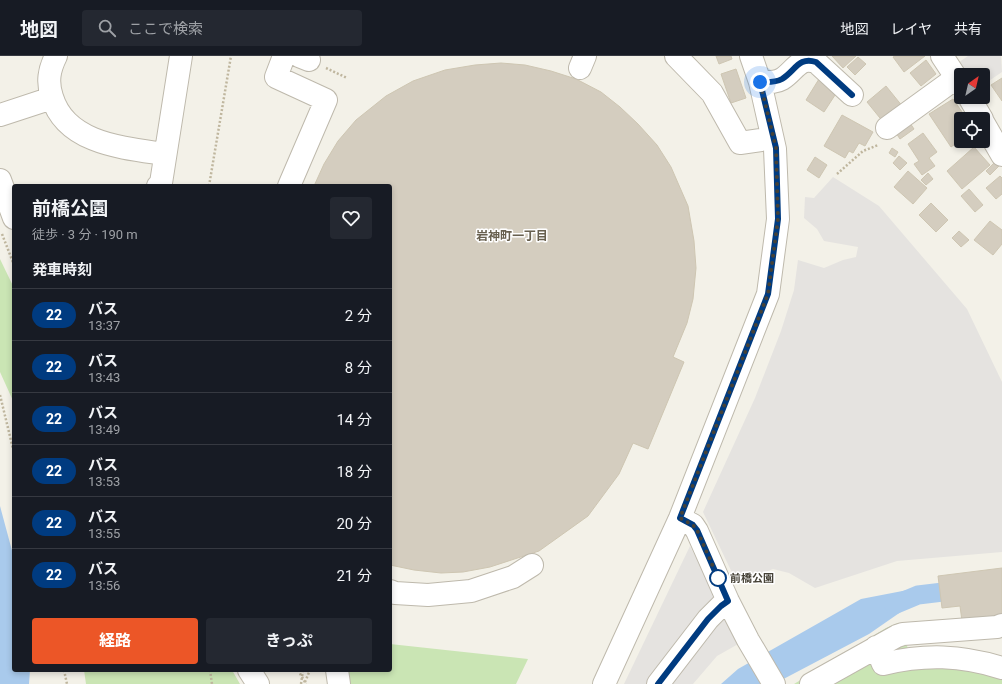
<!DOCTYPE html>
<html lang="ja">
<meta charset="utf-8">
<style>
body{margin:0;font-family:Roboto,"Noto Sans JP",sans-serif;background:#242831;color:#f1f3f6;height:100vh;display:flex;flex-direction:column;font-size:15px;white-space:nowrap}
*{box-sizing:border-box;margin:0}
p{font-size:13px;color:#9ea1a6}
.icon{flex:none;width:22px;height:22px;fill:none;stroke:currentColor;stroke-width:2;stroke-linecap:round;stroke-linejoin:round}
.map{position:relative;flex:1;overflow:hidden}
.drawer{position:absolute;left:12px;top:128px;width:380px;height:488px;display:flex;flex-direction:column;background:#171b24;border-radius:4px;box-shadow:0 2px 6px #0003}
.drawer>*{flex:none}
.badge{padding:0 8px;border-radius:13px;font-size:14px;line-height:26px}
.needle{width:26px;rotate:34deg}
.fabs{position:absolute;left:954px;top:12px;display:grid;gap:8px}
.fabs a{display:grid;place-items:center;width:36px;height:36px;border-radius:4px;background:#171b24;box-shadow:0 2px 6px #0003;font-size:20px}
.you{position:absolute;width:20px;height:20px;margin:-10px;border:3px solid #fff;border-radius:50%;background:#1a73e8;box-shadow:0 0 0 6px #1a73e833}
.map>.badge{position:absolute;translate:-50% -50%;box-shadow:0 0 0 2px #fff}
h2{padding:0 20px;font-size:15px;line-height:36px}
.round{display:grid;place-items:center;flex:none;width:42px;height:42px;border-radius:4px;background:#242831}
.summary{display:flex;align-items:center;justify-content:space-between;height:68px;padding:0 20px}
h1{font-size:19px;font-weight:700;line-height:30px}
.primary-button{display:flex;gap:8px;margin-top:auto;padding:8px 20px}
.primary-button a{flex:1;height:46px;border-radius:4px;background:#ec5627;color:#fff;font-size:16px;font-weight:700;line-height:46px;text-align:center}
.primary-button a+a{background:#242831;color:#f1f3f6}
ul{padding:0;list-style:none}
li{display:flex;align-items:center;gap:12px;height:52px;padding:0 20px;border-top:1px solid #363941}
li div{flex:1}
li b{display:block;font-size:15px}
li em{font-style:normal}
li .badge{min-width:44px;font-weight:700;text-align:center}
header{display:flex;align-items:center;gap:24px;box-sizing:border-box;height:56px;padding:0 20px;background:#171b24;border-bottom:1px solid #363941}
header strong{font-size:19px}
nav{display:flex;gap:22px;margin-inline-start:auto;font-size:14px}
.search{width:280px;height:36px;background:#242831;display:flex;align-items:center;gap:10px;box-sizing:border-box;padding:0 14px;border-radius:4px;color:#9ea1a6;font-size:15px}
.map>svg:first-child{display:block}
.green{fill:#cae5b4}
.parking{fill:#e5e3e0}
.water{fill:#a9caec}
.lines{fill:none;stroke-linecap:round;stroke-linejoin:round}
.canal{stroke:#a9caec;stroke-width:19}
.building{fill:#d4cdbf;stroke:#cec6b2}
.minor-casing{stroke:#beb9ac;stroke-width:24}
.path{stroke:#bfb69e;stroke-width:2.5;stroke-dasharray:2 2;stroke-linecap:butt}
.minor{stroke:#fff;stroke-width:22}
.path-bridge{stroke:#bfb69e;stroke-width:2.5;stroke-dasharray:2 2;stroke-linecap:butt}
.line-casing{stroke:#fff;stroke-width:9}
.line{stroke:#003b80;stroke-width:6}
.walk{stroke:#464237;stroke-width:4;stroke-dasharray:0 7.2}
.stop-dot{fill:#fff;stroke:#003b80;stroke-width:2}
.labels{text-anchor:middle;stroke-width:3;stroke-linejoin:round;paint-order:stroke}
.stop-label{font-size:11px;font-weight:bold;fill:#464237;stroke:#fff;text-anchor:start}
.neighbourhood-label{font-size:12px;font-weight:bold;fill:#68604f;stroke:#fff}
</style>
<header>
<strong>地図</strong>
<div class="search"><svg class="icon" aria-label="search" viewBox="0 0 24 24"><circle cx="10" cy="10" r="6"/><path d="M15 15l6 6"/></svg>ここで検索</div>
<nav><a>地図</a><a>レイヤ</a><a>共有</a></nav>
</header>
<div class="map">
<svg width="1002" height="628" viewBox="0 0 1002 628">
<rect width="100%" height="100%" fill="#f3f1e8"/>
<!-- green -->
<path class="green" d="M0,203L14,232V347L0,316Z
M898,567L909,595L1002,604V628H794L886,572Z
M390,588L528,603L516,628H350L345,614H390Z
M84,614H232L240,628H86Z"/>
<!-- parking -->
<path class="parking" d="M968,0H1001L1002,16L983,29V19H961L952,11Z
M833,121L879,150L967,253L1002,326V496L897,505L815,532L789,517L773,513L737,527L703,456L755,342L781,275L794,234L798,204L824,212L843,204L856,201L858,191L824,185L817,173L804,162L805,141L814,142Z
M690,490L740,587L717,600L693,628H624Z"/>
<!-- water -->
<path class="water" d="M0,450L14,502V614H30L29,628H0Z
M918,532V544L869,578L774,628H721L738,613L861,543Z"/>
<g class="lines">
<!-- canal -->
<path class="canal" d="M894,549L918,539L1002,529"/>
</g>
<!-- building -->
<path class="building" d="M716,0H731L732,3L719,8Z
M832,0H856L843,12Z
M895,0H925L904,16L893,1Z
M858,1L866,8L855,19L847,11Z
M926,4L936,18L921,30L910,17Z
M501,7L525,9L551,15L576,23L601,36L620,51L638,68L657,89L671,111L688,150L694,185L696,212L693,243L687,267L673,301L684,306L648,393L633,387L619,418L588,460L539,495L490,511L463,516L441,517L414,514L390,509V130H314L324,108L338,85L356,64L386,40L413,25L445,14L475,9Z
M736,13L746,42L731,47L721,18Z
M1002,22V45L991,29Z
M819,23L837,36L824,56L806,44Z
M886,30L903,51L884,67L867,46Z
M953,43L967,63H961V84L951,91L929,58Z
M842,59L873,76L865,90L859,87L853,97L849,95L845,102L824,90Z
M910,67L914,73L900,83L896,77Z
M923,77L937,96L929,102L935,110L922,119L914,108L919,105L908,88Z
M974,91L990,109L962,133L947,115Z
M892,92L898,96L895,101L889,97Z
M899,100L907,107L900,114L893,107Z
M815,101L827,109L819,122L807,114Z
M995,106L999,110L990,119L986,115Z
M908,115L927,132L913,148L894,131Z
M928,117L933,123L926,129L921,124Z
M1000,120L1002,122V138L996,143L986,132Z
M969,133L983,149L975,156L961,140Z
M931,147L948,164L936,176L919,159Z
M990,165L1002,174V188L993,199L974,184Z
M959,175L969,184L961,191L952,182Z
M1002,512V560L962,565L960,550L942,552L938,520Z"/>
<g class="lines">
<defs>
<path id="minor" d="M56,0C49,14 47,26 52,41C66,88 124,92 165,98
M284,0L276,21L326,44L289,130
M299,0L309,4
M676,0L712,37L740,87L761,84
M942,0L961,29
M580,12L585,0
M760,26C768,26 775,27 782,23C795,15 799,0 816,6L852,39
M969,41L982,63
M0,59L52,42
M983,66L1002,99
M887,72L956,22
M0,124L14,162
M158,130L161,127L181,0
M680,462L693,469L697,475L728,545L748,584L774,628
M390,535L395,537L428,539L471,535L513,521L532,509
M876,591L883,608C925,598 961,599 1002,612
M249,614L258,628
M337,614L339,628
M604,628L680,462L768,238L778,163L775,93L760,26L751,0
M658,628L708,563L721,550L728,545
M811,628L897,580L903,578L997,571L1002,569"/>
</defs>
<!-- minor casing -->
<use href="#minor" class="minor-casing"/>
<!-- path -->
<path class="path" d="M326,12L347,22
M837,118L863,95L878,89
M209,130L231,0
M2,178L14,209
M0,339L14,397
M64,614L67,628
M210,614L212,628
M298,614L306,628
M305,626L310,614"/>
<!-- minor -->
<use href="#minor" class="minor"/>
<!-- path-bridge -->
<path class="path-bridge" d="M301,628L303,614"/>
</g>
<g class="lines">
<defs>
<path id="line" d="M658,628L708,563L721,550L728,545L697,474L693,469L680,462L768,238L778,163L776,92L760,26C768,26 775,27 782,23C795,15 799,0 816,6L852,39"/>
</defs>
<!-- line casing -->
<use href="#line" class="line-casing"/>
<!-- line -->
<use href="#line" class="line"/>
<!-- walk -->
<path class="walk" d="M718,522L697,474L693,469L680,462L768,238L778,163L776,92L760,26"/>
</g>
<!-- markers -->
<circle class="stop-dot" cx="718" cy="522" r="8"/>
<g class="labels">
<!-- stop labels -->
<g class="stop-label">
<text x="730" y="526">前橋公園</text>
</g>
<!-- neighbourhood labels -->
<g class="neighbourhood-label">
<text x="512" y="184">岩神町一丁目</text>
</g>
</g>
</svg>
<div class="fabs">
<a><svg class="needle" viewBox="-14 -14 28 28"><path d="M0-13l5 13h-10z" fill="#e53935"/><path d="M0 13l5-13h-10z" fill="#9ea1a6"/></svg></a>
<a><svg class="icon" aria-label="locate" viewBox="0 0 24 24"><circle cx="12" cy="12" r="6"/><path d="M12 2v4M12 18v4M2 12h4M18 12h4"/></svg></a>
</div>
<div class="you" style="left:760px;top:26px"></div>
<section class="drawer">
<div class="summary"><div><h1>前橋公園</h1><p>徒歩 · 3 分 · 190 m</p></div><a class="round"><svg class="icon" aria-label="heart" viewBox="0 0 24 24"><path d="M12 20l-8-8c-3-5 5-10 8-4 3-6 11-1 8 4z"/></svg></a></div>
<h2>発車時刻</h2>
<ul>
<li><span class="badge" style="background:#003b80;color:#fff">22</span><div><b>バス</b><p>13:37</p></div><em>2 分</em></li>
<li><span class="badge" style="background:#003b80;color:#fff">22</span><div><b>バス</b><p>13:43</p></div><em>8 分</em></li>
<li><span class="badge" style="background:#003b80;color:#fff">22</span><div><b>バス</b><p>13:49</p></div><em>14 分</em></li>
<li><span class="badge" style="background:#003b80;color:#fff">22</span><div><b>バス</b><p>13:53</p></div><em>18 分</em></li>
<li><span class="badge" style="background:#003b80;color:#fff">22</span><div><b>バス</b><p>13:55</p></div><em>20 分</em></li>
<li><span class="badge" style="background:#003b80;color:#fff">22</span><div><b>バス</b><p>13:56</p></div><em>21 分</em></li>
</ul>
<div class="primary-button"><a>経路</a><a>きっぷ</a></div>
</section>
</div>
